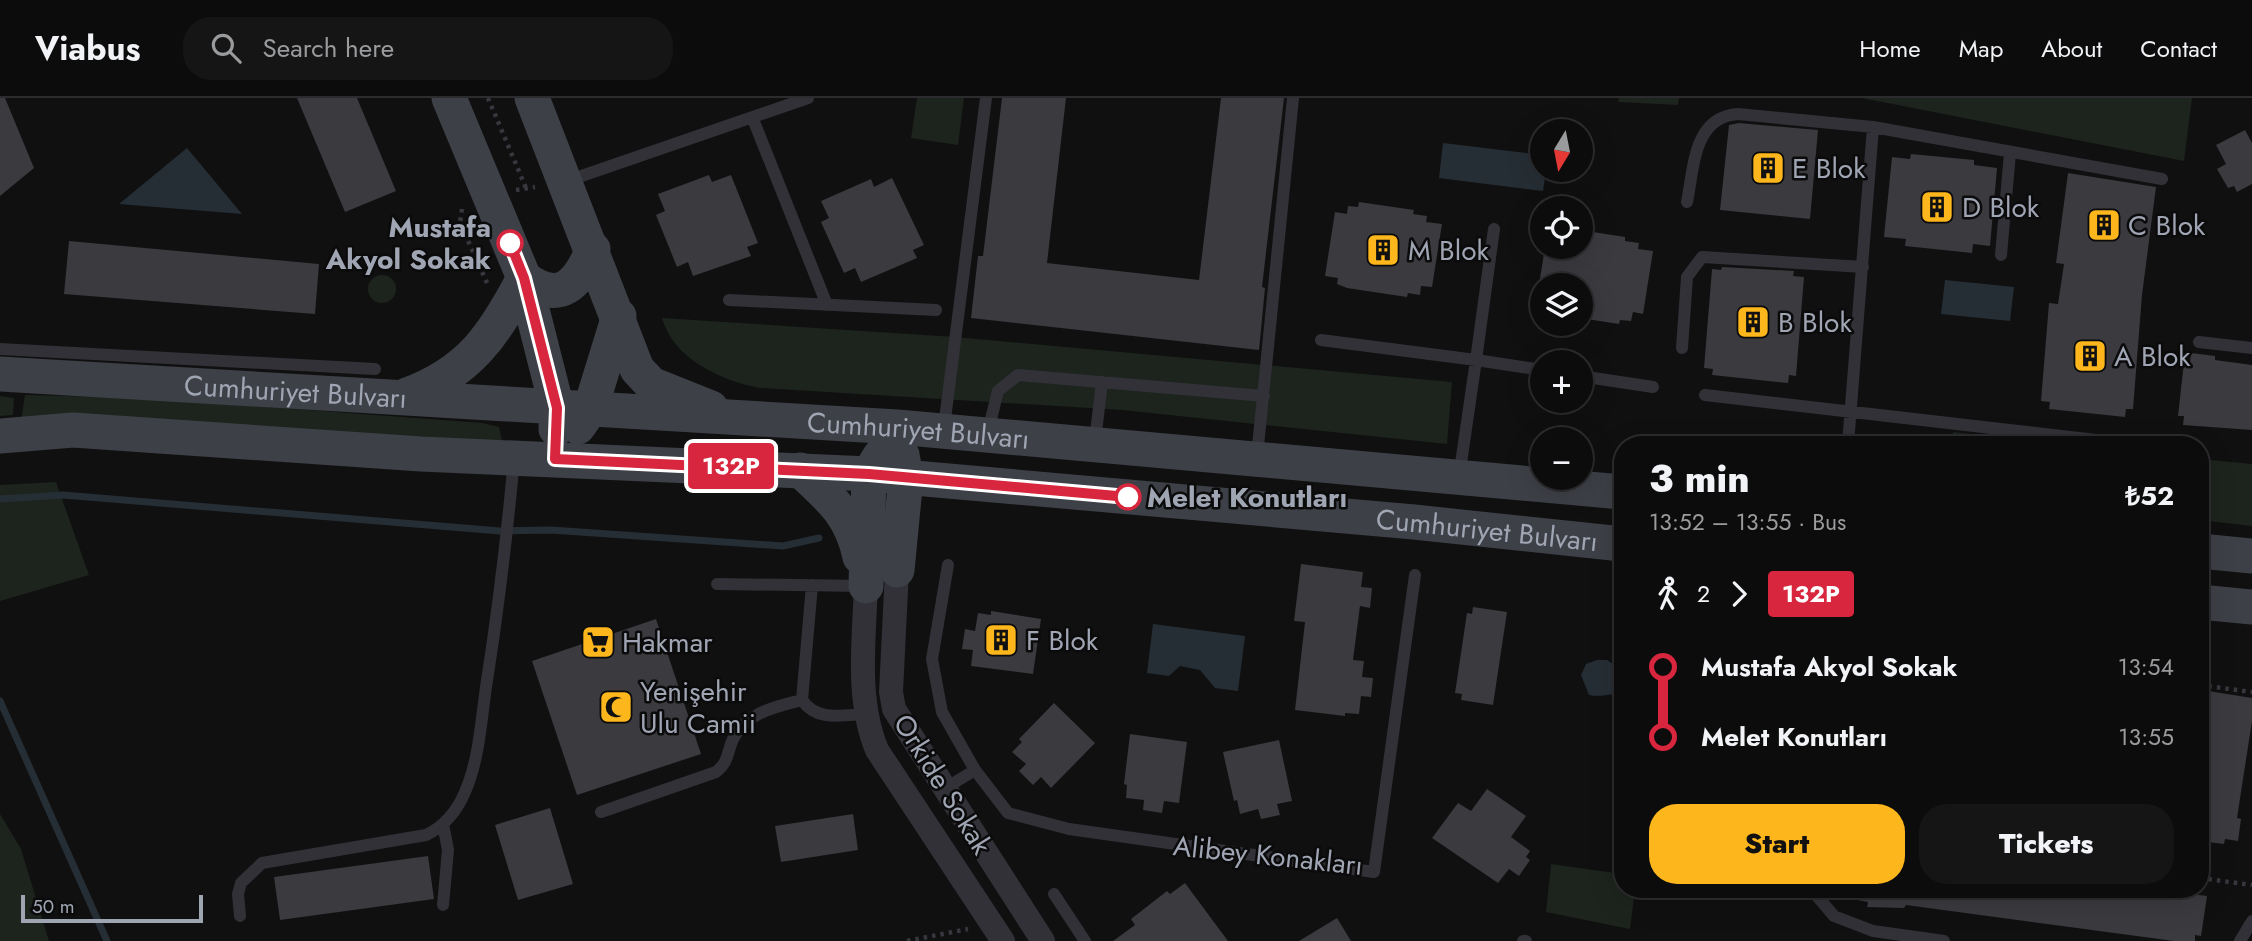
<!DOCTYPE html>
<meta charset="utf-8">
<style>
body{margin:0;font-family:Jost,sans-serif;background:#151516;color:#f1f3f6;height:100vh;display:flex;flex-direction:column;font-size:26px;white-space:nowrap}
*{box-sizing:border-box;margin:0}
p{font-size:23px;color:#9a9b9d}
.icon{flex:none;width:38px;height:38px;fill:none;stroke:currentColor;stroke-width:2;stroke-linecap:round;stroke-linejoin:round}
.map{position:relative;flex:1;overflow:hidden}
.details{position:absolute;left:1614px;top:338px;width:595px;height:462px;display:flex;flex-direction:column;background:#0c0c0d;border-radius:28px;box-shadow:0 7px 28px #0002,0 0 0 2px #2c2c2e}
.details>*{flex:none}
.badge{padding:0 14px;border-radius:5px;font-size:24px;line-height:46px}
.needle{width:46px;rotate:190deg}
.buttons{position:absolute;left:1530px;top:21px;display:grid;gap:14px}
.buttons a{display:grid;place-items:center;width:63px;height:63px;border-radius:50%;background:#0c0c0d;box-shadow:0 7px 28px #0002,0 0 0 2px #2c2c2e;font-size:35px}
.scale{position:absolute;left:21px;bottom:18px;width:182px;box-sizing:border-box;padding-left:7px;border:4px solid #a0a5b3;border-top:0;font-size:19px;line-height:24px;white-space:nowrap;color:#a0a5b3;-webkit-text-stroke:5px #0b0b0c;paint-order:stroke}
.map>.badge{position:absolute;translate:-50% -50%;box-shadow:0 0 0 4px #fff}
.legs{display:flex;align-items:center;gap:10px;height:77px;padding:0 35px;font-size:23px}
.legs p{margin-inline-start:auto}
.head{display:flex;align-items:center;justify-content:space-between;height:119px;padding:0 35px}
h1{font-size:38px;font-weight:800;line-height:52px}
.cta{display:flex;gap:14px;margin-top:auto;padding:14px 35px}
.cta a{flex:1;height:80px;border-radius:28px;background:#fdb61c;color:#111;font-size:28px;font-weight:800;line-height:80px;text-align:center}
.cta a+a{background:#151516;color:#f1f3f6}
ul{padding:0 35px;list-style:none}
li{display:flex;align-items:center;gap:24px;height:70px;font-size:26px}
li i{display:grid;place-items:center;width:10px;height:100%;margin:0 9px;background:currentColor}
li i::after{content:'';width:18px;height:18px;margin:-9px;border:5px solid;border-radius:50%;background:#0c0c0d}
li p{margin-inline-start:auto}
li:first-child i{background:linear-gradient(#0000 50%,currentColor 0)}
li:last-child i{background:linear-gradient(currentColor 50%,#0000 0)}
header{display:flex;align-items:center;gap:42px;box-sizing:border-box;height:98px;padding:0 35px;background:#0c0c0d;border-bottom:2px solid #2c2c2e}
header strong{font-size:33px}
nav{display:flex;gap:38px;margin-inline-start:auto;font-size:24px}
.search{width:490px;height:63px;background:#151516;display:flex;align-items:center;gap:18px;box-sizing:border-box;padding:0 24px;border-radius:28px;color:#9a9b9d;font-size:26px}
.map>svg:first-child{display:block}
.green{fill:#1c241d}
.water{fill:#262e35}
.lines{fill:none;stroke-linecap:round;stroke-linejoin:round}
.stream{stroke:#262e35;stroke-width:7}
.building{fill:#3a3a3f}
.path{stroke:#37383e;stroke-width:4.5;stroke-dasharray:3.5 5;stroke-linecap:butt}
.lane{stroke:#313137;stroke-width:12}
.street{stroke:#313137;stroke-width:24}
.secondary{stroke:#3e4047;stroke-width:35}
.line-1-casing{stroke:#fff;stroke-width:16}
.line-1{stroke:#d7263d;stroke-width:10}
.stop-1-dot{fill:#fff;stroke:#d7263d;stroke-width:3.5}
.labels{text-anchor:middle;stroke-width:5;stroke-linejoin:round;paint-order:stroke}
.poi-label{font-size:28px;fill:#a0a5b3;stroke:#0b0b0c;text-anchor:start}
.stop-label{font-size:28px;font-weight:bold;fill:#a0a5b3;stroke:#0b0b0c;text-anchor:end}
.street-label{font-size:28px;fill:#a0a5b3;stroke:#0b0b0c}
</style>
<header>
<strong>Viabus</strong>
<div class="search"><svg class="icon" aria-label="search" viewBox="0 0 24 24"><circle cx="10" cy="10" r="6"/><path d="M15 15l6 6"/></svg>Search here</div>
<nav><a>Home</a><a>Map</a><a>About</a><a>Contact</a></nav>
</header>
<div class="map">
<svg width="2252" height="843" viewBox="0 0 2252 843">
<rect width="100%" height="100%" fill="#101011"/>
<!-- green -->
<path class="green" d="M917,0H964L958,47L911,40Z
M1619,0H1679L1678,7L1618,4Z
M1862,0H2192L2184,63Z
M368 191a14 14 0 1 1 28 0a14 14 0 1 1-28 0Z
M662,220L955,239L1452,284L1447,346L1122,312L760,290C722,283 673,261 662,220Z
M25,297L144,300L483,325L499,329L502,343L21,323Z
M0,298L14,300L13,317L0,318Z
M1953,334L2059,346H1951Z
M2200,361L2252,366V428L2200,422Z
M56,384L89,477L0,503V387Z
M0,716L21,751L49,843H0Z
M1551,766L1622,776V791H1635L1630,831L1546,814Z"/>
<!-- water -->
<path class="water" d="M1443,45L1542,57V72H1546L1543,93L1439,80Z
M187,50L242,116L119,106Z
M1945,182L2014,189L2010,223L1941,216Z
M1153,526L1245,538L1238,593L1215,590L1200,572L1180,568L1169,578L1147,575Z
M1597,562H1607L1622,572V597C1611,594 1602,600 1589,597L1581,577L1586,566Z"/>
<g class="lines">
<!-- stream -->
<path class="stream" d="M0,401L63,397L500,433L551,432L783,448L819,440
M0,603L107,843"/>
</g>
<!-- building -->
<path class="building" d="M0,0H5L34,70L0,98Z
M297,0H357L396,93L345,114Z
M1002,0H1066L1047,165L1199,182L1221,0H1284L1262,189L1265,190L1259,252L971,220L978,158H983Z
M1739,25L1818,32L1810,121L1720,112L1729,27Z
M2245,32L2252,45V86L2237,94L2234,88L2228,90L2217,71L2226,66L2216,47Z
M1911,56L1974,62V67L1997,70L1990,148L1973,146L1972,155L1905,148L1906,141L1884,139L1892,59L1910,61Z
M2068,75L2156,89L2142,197L2133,311H2126L2125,319L2049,311L2050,304L2041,303L2049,205L2058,206L2064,166L2056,165Z
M709,77L712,84L731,77L758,145L747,149L751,158L693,178L688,164L677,169L656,117L665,113L658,96Z
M892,80L924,147L913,152L917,160L861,184L855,170L844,175L821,124L829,120L821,103L871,81L874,89Z
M1359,104L1414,112L1413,116L1427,118L1426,124L1442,126L1432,189L1421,188L1420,197L1408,195L1407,199L1347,190L1337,186L1338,180L1325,178L1335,114L1347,116L1348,108L1358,109Z
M1580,132L1625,139V143L1639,145L1638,151L1653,153L1643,216L1633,214L1631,223L1620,222L1619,226L1580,220V187H1539L1545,149H1580Z
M69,143L319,166L315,216L64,196Z
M1722,169L1794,173L1793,178L1804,179L1796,278L1789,277L1788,285L1712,277L1713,271L1704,270L1712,171L1721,172Z
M2191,255L2215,258V262L2252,267V332L2183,327L2184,318H2178L2184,264L2190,265Z
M1301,466L1363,474L1361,489L1372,490L1370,510L1360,508L1353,562L1364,563L1362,579L1373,580L1371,599L1361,598L1359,616L1345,615V618L1295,612L1305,524L1294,523Z
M1473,509L1507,514L1493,607L1461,602L1462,596L1455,595L1467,515L1472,516Z
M991,513L1041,521L1033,576L971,568L973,552L962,551L965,531L975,533L978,515L991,517Z
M656,521L701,656L577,697L532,563Z
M2208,593L2252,600V623L2237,720L2241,721L2238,743L2225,741L2224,746L2200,743V646Z
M1054,605L1095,645L1051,690L1041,679L1033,687L1019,673L1026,666L1012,654L1022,644L1019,641Z
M1130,636L1187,644L1179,705L1164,703L1162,715L1143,712L1144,702L1126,700L1127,687L1124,686Z
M1279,642L1292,703L1277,706L1280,717L1261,721L1258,711L1240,716L1237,702L1234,703L1223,654Z
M1487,691L1526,718L1511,739L1530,753L1526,759L1530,762L1519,778L1509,771L1498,785L1432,740L1458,705L1471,713Z
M550,710L573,786L518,802L495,727Z
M853,716L858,752L781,764L775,728Z
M428,758L434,801L280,822L274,779Z
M1185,785L1228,843H1113L1135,827L1131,821L1167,793L1170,796Z
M1853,791H2151L2207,798L2201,838L2195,837V843H2174L1906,807L1904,810L1867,809L1868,804L1852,801Z
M1337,820L1351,843H1299Z"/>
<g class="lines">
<!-- path -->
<path class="path" d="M488,0L526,90
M516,92L535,89
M462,111L460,125L488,187
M2200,587L2252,594
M2200,780L2252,787
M907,843L968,831"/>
<!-- lane -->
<path class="lane" d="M753,21L827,207
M567,83L808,0
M1687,104C1694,70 1693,19 1738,16L1873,29L2162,81
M1494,131L1476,262L1542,272
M2001,157L2010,55
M729,202L936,212
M1321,242L1476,262L1459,379
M2199,244L2252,250
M1682,250L1687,179L1702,159L1863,169
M0,251L375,271
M1580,278L1653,289
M1705,297L2096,342
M944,329L986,0
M988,333L998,293L1018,277L1264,298
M1095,343L1102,284
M1848,346L1873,29
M1257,358L1293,0
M948,467L932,561L942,614L975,672
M717,486L865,488
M812,487L802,602C817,624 842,617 867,616
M944,691L975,672L1008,715L1069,731L1374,774L1415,477
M601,714L716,674C729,664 727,654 733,641C747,614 775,609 802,602
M443,726L448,752L443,807
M1811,791L1834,818L1873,833L1944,843
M1054,796L1085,843
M240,818L238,796L241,785L262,765L426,737C445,728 457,713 465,694C479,662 481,624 486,589C498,513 507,438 514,361
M1523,843H1526
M2240,843L2252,823"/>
<!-- street -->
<path class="street" d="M897,472L891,594L894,611L1043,843
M866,488C864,541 856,602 877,652L1003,843"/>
<!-- secondary -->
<g class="secondary">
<path d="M449,0L524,180L557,310L556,331"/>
<path d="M532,0L637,271L651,286L711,310"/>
<path d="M524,180C560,207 578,187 593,151"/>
<path id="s1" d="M0,276L897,329L1622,394"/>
<path d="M407,297C470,274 494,237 524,180"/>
<path d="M578,329L590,312L619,218"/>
<path id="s2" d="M0,338L73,332L421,356L869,376L1414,424L1622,446"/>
<path d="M800,372C831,401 851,416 860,459"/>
<path d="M2200,453L2252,458"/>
<path d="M897,472L906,379L902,357"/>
<path d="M866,488L869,376L880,358"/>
<path d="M2200,504L2252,509"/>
</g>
</g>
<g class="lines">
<defs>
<path id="line-1" d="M510,145L524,180L557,310L555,361L869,376L1128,399"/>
</defs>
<!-- line-1 casing -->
<use href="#line-1" class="line-1-casing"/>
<!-- line-1 -->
<use href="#line-1" class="line-1"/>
</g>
<!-- icons -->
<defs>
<symbol id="building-square" viewBox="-11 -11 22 22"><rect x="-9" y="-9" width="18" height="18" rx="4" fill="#fdb61c" stroke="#0b0b0c"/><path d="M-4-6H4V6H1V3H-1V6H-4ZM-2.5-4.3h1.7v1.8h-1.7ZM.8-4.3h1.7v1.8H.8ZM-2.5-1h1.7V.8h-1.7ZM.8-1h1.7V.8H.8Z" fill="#111"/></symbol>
<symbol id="supermarket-square" viewBox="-11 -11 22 22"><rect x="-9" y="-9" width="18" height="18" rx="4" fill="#fdb61c" stroke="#0b0b0c"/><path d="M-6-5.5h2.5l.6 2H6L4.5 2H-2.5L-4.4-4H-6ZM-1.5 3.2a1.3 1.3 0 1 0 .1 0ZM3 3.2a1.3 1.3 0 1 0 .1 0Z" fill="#111"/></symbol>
<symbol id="mosque-square" viewBox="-11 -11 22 22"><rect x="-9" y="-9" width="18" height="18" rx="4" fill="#fdb61c" stroke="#0b0b0c"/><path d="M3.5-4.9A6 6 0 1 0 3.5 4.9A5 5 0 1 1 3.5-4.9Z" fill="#111"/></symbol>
</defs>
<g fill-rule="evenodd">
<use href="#building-square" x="1749" y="51" width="38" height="38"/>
<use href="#building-square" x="1918" y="90" width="38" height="38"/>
<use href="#building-square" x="2085" y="108" width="38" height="38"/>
<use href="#building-square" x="1364" y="133" width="38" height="38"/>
<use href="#building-square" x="1734" y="205" width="38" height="38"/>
<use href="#building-square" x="2071" y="239" width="38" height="38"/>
<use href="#building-square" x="982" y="523" width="38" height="38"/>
<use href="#supermarket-square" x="579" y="525" width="38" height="38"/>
<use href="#mosque-square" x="597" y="590" width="38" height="38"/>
</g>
<!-- markers -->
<g class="stop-1-dot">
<circle cx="510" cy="145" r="12"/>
<circle cx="1128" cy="399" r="12"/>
</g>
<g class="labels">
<!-- poi labels -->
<g class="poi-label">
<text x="1792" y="80">E Blok</text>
<text x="1962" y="119">D Blok</text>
<text x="2128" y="137">C Blok</text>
<text x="1408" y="162">M Blok</text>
<text x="1778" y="234">B Blok</text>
<text x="2114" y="268">A Blok</text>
<text x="1026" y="552">F Blok</text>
<text x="622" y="554">Hakmar</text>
<text x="640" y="603">Yenişehir<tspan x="640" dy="32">Ulu Camii</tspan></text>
</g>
<!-- stop labels -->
<g class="stop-label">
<text x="491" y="139">Mustafa<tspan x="491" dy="32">Akyol Sokak</tspan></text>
<text x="1147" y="409" text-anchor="start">Melet Konutları</text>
</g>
<!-- street labels -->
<g class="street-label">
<text dy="10" stroke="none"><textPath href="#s1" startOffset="296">Cumhuriyet Bulvarı</textPath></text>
<text dy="10" stroke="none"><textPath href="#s1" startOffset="920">Cumhuriyet Bulvarı</textPath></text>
<text dy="10" stroke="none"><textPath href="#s2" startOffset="1491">Cumhuriyet Bulvarı</textPath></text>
<text transform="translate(943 686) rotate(58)" y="10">Orkide Sokak</text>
<text transform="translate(1268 757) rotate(6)" y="10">Alibey Konakları</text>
</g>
</g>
</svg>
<div class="buttons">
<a><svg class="needle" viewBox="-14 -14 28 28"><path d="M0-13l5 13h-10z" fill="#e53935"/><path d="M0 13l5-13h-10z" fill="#9a9b9d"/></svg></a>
<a><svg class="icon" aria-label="locate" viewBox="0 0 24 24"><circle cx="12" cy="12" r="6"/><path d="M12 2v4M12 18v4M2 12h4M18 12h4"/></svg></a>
<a><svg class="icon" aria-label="layers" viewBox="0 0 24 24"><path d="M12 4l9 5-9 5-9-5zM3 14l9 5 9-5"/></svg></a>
<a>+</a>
<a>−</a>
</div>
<div class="scale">50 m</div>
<b class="badge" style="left:731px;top:368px;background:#d7263d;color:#fff">132P</b>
<section class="details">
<div class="head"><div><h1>3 min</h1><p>13:52 – 13:55 · Bus</p></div><b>₺52</b></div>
<div class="legs"><svg class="icon" aria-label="walk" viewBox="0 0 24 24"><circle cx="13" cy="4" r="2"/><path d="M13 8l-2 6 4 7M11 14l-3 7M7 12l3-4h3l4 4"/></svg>2<svg class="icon" aria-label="forward" viewBox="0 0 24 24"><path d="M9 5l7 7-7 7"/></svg><b class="badge" style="background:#d7263d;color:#fff">132P</b></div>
<ul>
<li><i style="color:#d7263d"></i><b>Mustafa Akyol Sokak</b><p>13:54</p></li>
<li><i style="color:#d7263d"></i><b>Melet Konutları</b><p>13:55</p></li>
</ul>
<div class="cta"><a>Start</a><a>Tickets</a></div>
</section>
</div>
